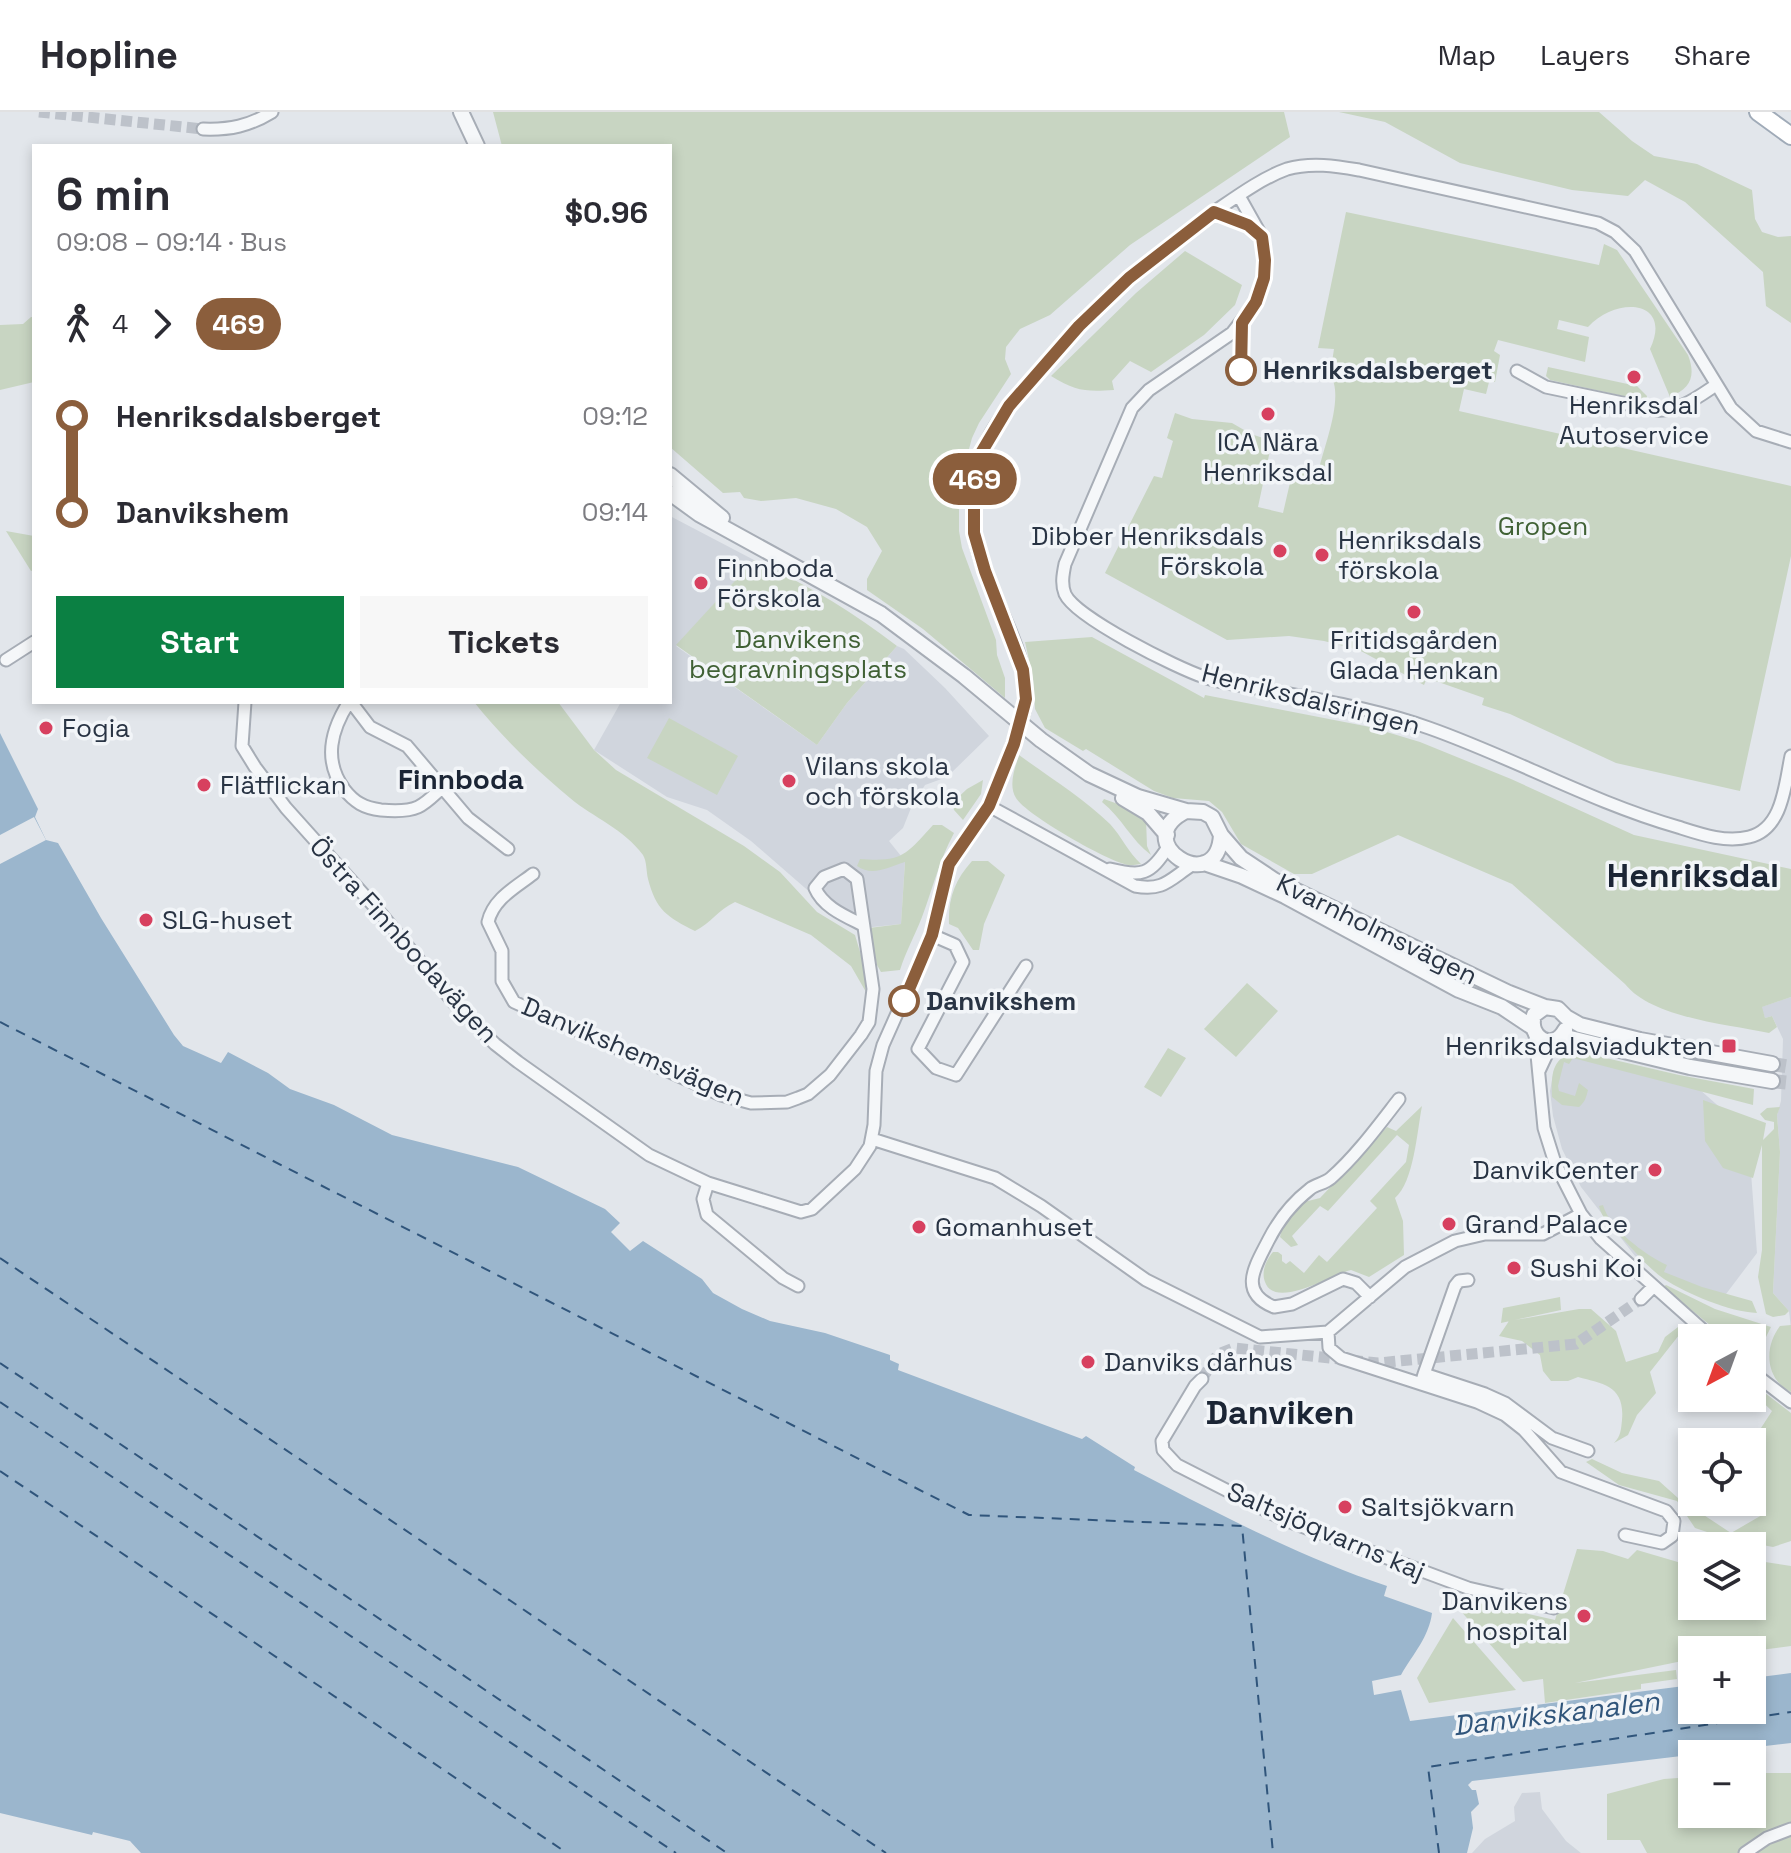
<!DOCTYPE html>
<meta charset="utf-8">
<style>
body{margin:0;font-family:"Space Grotesk",sans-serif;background:#f7f7f7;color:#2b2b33;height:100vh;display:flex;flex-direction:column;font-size:30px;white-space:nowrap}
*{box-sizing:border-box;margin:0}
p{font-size:26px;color:#7c7c81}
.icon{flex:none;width:44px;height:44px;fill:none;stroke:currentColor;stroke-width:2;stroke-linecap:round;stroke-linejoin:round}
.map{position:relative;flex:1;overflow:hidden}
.drawer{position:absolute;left:32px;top:32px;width:640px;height:560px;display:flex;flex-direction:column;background:#fff;border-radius:0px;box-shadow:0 4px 12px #0003}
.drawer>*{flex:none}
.badge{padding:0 16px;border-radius:26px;font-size:28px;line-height:52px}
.needle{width:52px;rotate:221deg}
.tools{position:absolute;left:1678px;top:1212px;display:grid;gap:16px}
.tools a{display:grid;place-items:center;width:88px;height:88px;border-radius:0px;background:#fff;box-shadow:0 4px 12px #0003;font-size:40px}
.map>.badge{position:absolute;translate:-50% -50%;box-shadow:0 0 0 4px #fff}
.legs{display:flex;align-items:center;gap:12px;height:88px;padding:0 24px;font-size:26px}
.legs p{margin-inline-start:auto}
.head{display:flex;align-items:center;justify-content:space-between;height:136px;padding:0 24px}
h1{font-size:44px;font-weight:700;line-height:60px}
.button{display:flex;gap:16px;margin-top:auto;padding:16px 24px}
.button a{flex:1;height:92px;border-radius:0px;background:#0b8043;color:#fff;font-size:32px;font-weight:700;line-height:92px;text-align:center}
.button a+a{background:#f7f7f7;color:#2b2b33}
ul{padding:0 24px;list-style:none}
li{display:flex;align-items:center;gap:28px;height:96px;font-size:30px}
li i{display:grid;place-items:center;width:12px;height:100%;margin:0 10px;background:currentColor}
li i::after{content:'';width:20px;height:20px;margin:-10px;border:6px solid;border-radius:50%;background:#fff}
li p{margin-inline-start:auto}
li:first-child i{background:linear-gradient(#0000 50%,currentColor 0)}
li:last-child i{background:linear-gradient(currentColor 50%,#0000 0)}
header{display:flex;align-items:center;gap:48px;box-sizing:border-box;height:112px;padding:0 40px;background:#fff;border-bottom:2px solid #e1e1e2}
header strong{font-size:38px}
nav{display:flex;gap:44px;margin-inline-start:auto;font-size:28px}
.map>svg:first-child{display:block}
.built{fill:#d0d5dd}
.green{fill:#c8d5c2}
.water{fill:#9bb6cd}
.pier{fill:#e2e6eb}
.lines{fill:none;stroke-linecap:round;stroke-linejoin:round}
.ferry{stroke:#30557b;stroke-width:2;stroke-dasharray:10 8;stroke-linecap:butt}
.minor-tunnel{stroke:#bdc2ca;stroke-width:11;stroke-dasharray:11 5.5;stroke-linecap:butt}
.tertiary-tunnel{stroke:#bdc2ca;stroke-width:14;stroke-dasharray:14 7;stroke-linecap:butt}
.minor-casing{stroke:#a7adb6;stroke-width:15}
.tertiary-casing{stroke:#a7adb6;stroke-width:18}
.primary-casing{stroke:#a0abb8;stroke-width:20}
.minor{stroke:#f5f7f9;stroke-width:11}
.tertiary{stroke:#f5f7f9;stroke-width:14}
.primary{stroke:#fff;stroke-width:16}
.minor-bridge-casing{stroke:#a7adb6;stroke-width:15;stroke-linecap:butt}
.minor-bridge{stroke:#f5f7f9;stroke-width:11}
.line-1-casing{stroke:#fff;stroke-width:18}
.line-1{stroke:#8b5e3c;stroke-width:12}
.stop-1-dot{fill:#fff;stroke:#8b5e3c;stroke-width:4}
.poi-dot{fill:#d7405f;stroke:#f2f5f8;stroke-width:3}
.labels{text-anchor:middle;stroke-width:7;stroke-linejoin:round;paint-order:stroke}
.stop-label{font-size:26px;font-weight:bold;fill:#293444;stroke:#f2f5f8;text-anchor:start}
.poi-label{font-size:26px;fill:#293444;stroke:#f2f5f8;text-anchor:start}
.park-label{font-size:26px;fill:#406135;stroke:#f2f5f8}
.street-label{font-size:26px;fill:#293444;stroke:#f2f5f8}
.neighbourhood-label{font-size:28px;font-weight:bold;fill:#1b2535;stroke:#f2f5f8}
.water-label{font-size:28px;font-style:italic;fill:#30557b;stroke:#f2f5f8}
.district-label{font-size:34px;font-weight:bold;fill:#1b2535;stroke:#f2f5f8}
</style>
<header>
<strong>Hopline</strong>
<nav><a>Map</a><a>Layers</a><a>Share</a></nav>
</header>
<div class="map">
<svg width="1791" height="1741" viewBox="0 0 1791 1741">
<rect width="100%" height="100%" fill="#e2e6eb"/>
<!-- built -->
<path class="built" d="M670,404L754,448L676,534L817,633L847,591L897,534L904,537L945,576L989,624L947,665L925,673L911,696L903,716L889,729L905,749L901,812L863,816L843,809L751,729L707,698L667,685L594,638L621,590H670Z
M1791,885V1217L1789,1199L1773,1181L1780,1040L1777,1003L1781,989L1783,927L1772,904L1765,906L1761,895Z
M1573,943L1699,977L1748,1020L1757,1141L1723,1186L1662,1162L1635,1144L1581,1075L1562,1037L1553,1004L1550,979L1554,958L1561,946Z
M1540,1680L1542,1697L1566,1729L1581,1741H1472L1485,1727L1515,1709L1514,1695L1522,1681Z"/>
<!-- green -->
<path class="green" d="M493,0H1284L1290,25L1130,133L1050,203L1020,217L1006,235L1005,247L1011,262L979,311L972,326L960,370L959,393V419L962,436L996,528L997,543L1005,566V586L923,517L867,478V467L882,439L867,415L836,397L796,386L761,389L744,386L740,380L723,381L670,335V34H502Z
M1339,0H1599L1632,29L1654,44L1697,52L1752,78L1755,107L1762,120L1778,125L1791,124V211L1766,194L1763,160L1685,90L1645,68L1628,84L1572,78L1460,51L1385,10Z
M1346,100L1599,153L1604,132L1617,138L1688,243C1696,264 1691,276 1670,285L1650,237C1673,189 1618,183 1588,215L1559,208L1557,217L1589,225L1585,250L1498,228L1494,239L1500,243L1495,270H1489L1486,282L1464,277L1459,299L1791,374V444L1740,679L1616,651L1510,602L1482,593L1484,586L1427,566L1424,573L1359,538L1324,529L1289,524L1227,528L1105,461L1154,364L1162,366L1173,329L1167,326L1175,301L1192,307L1232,311L1251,322L1272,329L1258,395L1283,401L1292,362L1319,357C1324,334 1345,283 1330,263L1334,237L1318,236Z
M1185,139L1242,173L1235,193L1204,223L1151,260L1130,249L1112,269L1114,278C1085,280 1076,279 1051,264L1136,181Z
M31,205H34V270L0,278V213L23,212Z
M1548,255L1637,274L1647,284L1646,289L1550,268L1546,264Z
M6,419L34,424V458L31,459Z
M754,448C806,472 852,499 897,534L847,591L817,633L676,533Z
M1092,525L1204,586L1205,583L1370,615L1420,630L1511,667L1634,723L1791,757V885L1762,895L1765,906L1772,904L1777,915L1769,921C1727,912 1652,906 1625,872L1512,772L1398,723L1312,762H1294L1241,732L1222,700L1209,689L1173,686L1154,679L1086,637L1083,639L1045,616L1035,597L1033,566L1025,530Z
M474,590H558L594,638L616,658L744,734L780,760L817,800L855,823L863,850L866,880L851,854L811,823L735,790C718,798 711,811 695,819C667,805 656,798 648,767C646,759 647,750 643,743C624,717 594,706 570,686C535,657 502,625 474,590Z
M669,606L738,644L717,683L647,646Z
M1019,643C1049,665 1083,686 1110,712C1122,725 1128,740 1141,752C1137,752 1132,754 1129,753C1110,751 1025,702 1016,686C1008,673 1015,656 1019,643Z
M983,668L981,682L963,708L954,698L952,691L967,677Z
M1104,687L1132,697L1146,707L1147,734L1151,743C1131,728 1122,706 1102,690Z
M933,713H942L954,721C939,749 933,776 922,805C915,823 906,839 900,858L881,860L877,853L869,816L901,812L905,750C889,755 872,765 857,754L860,747C902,750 905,744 933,713Z
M972,749H988L1005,763L984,812L979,838H973L958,816L949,812C948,786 955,768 972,749Z
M1247,871L1278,899L1236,945L1204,917Z
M1168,936L1186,946L1161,985L1144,975Z
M1580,940L1679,963L1754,977L1753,993L1573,946L1569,952L1564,950L1558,974L1559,979L1575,984L1579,971L1588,978C1586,986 1585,990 1579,995L1562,993L1552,985C1551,961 1552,943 1580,940Z
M1703,988L1766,1011L1763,1028L1774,1017V1010L1765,1008L1760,1002L1767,996L1780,995L1777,1003L1780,1040L1773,1181L1789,1199L1785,1203L1773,1205L1766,1202L1758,1165L1762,1138V1033L1753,1066L1723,1056L1705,1029Z
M1422,994C1417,1019 1414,1070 1395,1086L1403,1109L1404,1143L1369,1165L1351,1158C1331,1163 1275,1198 1265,1170C1261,1160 1266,1148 1273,1140H1278L1282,1143V1149L1286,1152L1290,1149L1304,1161L1319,1143L1327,1150L1377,1096L1370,1089L1406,1050L1409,1033L1397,1023L1328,1099L1320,1094L1292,1124L1298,1133L1291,1135L1280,1125L1282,1117L1300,1091L1320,1086L1387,1015L1396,1019Z
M1603,1093C1609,1116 1645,1143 1667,1153L1664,1160L1702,1175L1752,1189L1757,1201C1730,1200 1687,1182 1664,1167C1648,1156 1634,1138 1620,1124C1612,1116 1601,1105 1599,1094Z
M1666,1173L1715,1197L1771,1215L1763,1231L1762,1254L1752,1247V1226H1726L1663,1175Z
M1560,1185L1561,1198L1501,1211L1503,1196Z
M1579,1197H1591L1616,1219L1626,1250L1658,1240L1665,1225L1682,1212L1699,1226H1692L1683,1218L1650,1260L1656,1281L1637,1303L1628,1323L1614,1331C1621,1324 1621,1317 1622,1308C1625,1274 1604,1272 1578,1265L1568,1269H1551L1543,1259L1540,1243L1522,1229L1499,1224L1509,1209Z
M1791,1213V1280C1766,1268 1763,1236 1780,1214Z
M1752,1271L1791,1301V1429L1773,1435L1725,1426L1695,1416L1677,1389L1619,1373L1586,1350L1592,1347L1622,1361L1659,1369L1678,1386L1731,1421L1762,1403L1763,1386L1752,1377V1330H1706L1701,1323L1761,1316L1772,1299L1752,1280Z
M1577,1437L1603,1439L1628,1447L1637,1438L1688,1453L1692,1438V1494H1752V1448L1791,1454V1534L1752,1539L1692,1538V1547L1575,1571L1676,1558L1677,1567L1641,1572V1577L1545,1591L1543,1567L1523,1570L1459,1497L1465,1488L1555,1508Z
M1453,1506L1516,1578L1429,1591L1417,1566Z
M1752,1661H1791V1741H1647L1640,1728H1607V1682L1664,1667L1692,1665V1702H1752Z"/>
<!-- water -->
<path class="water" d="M0,621L38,697L35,705L46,728L58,731L101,806L174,923L183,934L221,951L228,940L268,961L290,977L334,993L392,1023L518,1055L605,1097L620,1111L611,1120L630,1139L643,1129L702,1167L713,1181L742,1197L770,1209L825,1221L890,1243V1248L899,1252L898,1258L1082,1327L1086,1324L1135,1355L1134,1358C1217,1401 1298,1444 1387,1474L1384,1484L1432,1501C1429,1525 1413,1542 1401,1563L1372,1569L1374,1583L1401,1578L1410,1609L1692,1573V1598H1752V1566L1791,1561V1631L1472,1669L1468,1673L1472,1678H1476L1479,1692L1471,1700L1473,1716L1467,1741H141L130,1729L93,1720L92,1723L0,1701Z"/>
<!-- pier -->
<path class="pier" d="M34,705L46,728L0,752V723Z"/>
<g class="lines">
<!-- ferry -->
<path class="ferry" d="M0,910L969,1403L1242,1414L1273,1741
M0,1146L886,1741
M0,1251L727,1741
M0,1290L676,1741
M0,1359L567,1741
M1439,1741L1428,1655L1791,1600"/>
<!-- minor-tunnel -->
<path class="minor-tunnel" d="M39,0L203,17
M1202,1267L1218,1242L1234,1236L1378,1251L1576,1232L1641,1187"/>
<!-- tertiary-tunnel -->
<path class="tertiary-tunnel" d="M1772,952L1791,955
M1772,969L1791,971"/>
<defs>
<path id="minor" d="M203,17C230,18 249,14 272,0
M1239,84L1262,125L1265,148L1264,166L1256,190L1232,221L1149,278L1132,296L1065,452C1063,462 1061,472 1065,482C1076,506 1177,556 1204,565C1223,572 1244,574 1264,577C1319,588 1376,597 1429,616C1514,646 1591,690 1678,715C1700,722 1725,731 1749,725C1783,717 1785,672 1791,644
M1214,100L1248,113L1259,122
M1517,259L1546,275L1656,298C1679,300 1698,285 1716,273
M6,548L34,530
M245,590L242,634L255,655L286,696L382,803L454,891L495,932L518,950L649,1043L708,1071L801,1100L812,1097L855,1057L870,1034L874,1013L876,959L883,933L932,823L949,752L989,694L1002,662
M349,590C331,618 323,648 344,677C354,690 364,696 381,698C392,699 407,700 418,695C427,691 435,682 443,675
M351,590L370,615L407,634L468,706L508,737
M1024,600C1036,540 982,479 974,421C972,407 973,392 974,378C976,358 981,338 991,321C1004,298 1022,278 1039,258C1091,198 1149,146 1214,100C1236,85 1262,66 1287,57C1311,50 1336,54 1359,58L1598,111L1615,120L1635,139L1731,296L1756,319L1791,330
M989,694L1135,774C1164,779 1169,768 1192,753
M1110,757C1142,765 1150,763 1168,735
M533,762C516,775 493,787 488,810L502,839V869L514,890L721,983L751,991L787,990L798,986L808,982L830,963L861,923L869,910L873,877L857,767L844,757L824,765L815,776C823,795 845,804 863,813
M932,823L955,833L963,850L918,937L936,956L956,963L1026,854
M1535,922L1544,1016L1555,1051L1581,1102L1601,1127L1712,1226
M1539,959L1553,929
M872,1027L995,1066L1041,1094L1146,1168L1260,1225L1328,1220L1405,1155L1455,1129L1485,1122H1543L1581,1102
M708,1071L703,1087L707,1103L783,1166L798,1174
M1370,1185L1356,1171L1343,1167L1292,1192L1274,1195C1237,1180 1256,1153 1268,1129C1278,1109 1292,1091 1310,1077C1316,1072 1324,1072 1331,1066C1356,1044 1378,1014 1399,987
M1641,1187L1653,1175
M1328,1220L1329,1236L1341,1246L1477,1290L1505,1303L1524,1318L1561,1360L1666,1399L1674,1409L1672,1424L1662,1431L1625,1423
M1752,1260L1791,1290
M1424,1262L1455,1174L1459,1169L1468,1168
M1202,1267L1195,1274L1162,1329L1163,1338L1177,1353L1285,1408L1468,1476L1554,1496
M1421,1272L1424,1262L1485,1282L1505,1291L1552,1326L1588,1339
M1745,1741L1767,1726L1791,1717"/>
<path id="tertiary" d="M461,0L477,34
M670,363L722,406
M670,381L699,402L881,502L964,564L1041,628L1089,662L1138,685L1186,699L1203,700L1212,705L1221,723L1241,746L1274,768L1509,881L1545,895L1558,897L1566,905L1580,913L1640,928L1772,952
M1123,686L1148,701L1167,723
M1186,699C1126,729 1217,788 1221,723
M1204,751L1242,764L1285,784L1459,878L1502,895L1532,915
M1545,895L1534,903C1527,926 1553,940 1565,918
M1562,924L1690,955L1772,969"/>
<path id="primary" d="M1758,0L1791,24"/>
</defs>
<!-- minor casing -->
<use href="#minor" class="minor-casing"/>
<!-- tertiary casing -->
<use href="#tertiary" class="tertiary-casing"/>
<!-- primary casing -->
<use href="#primary" class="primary-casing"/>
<!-- minor -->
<use href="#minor" class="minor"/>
<!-- tertiary -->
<use href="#tertiary" class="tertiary"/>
<!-- primary -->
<use href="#primary" class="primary"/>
<defs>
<path id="minor-bridge" d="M1002,662L1024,600"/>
</defs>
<!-- minor-bridge casing -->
<use href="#minor-bridge" class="minor-bridge-casing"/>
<!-- minor-bridge -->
<use href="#minor-bridge" class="minor-bridge"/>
</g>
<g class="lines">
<defs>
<path id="line-1" d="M904,889L932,823L949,752L989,694L1014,632L1026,587L1023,558L985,459L974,421V378L981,341L1009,294L1079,214L1129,166L1214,100L1248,113L1262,125L1265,148L1264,166L1256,190L1242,211L1241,258"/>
</defs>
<!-- line-1 casing -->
<use href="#line-1" class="line-1-casing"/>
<!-- line-1 -->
<use href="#line-1" class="line-1"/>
</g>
<!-- markers -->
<g class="stop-1-dot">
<circle cx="1241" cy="258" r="14"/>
<circle cx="904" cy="889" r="14"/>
</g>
<g class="poi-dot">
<circle cx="1634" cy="265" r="8"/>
<circle cx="1268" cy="302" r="8"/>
<circle cx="1280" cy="439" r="8"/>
<circle cx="1322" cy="443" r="8"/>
<circle cx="701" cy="471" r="8"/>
<circle cx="1414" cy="500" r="8"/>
<circle cx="46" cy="616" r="8"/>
<circle cx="789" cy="669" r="8"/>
<circle cx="204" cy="673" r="8"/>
<circle cx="146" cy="808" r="8"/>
<rect x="1721" y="926" width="16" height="16" rx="4"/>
<circle cx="1655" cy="1058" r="8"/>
<circle cx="1449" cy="1112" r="8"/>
<circle cx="919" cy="1115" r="8"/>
<circle cx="1514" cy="1156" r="8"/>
<circle cx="1088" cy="1250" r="8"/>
<circle cx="1345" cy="1395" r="8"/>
<circle cx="1584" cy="1504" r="8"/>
</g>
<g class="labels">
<!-- stop labels -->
<g class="stop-label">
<text x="1263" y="267">Henriksdalsberget</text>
<text x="926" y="898">Danvikshem</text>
</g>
<!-- poi labels -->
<g class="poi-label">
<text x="1634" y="302" text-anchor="middle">Henriksdal<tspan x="1634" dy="30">Autoservice</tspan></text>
<text x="1268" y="339" text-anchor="middle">ICA Nära<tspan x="1268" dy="30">Henriksdal</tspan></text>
<text x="1264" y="433" text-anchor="end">Dibber Henriksdals<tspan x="1264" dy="30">Förskola</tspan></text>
<text x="1338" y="437">Henriksdals<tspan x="1338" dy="30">förskola</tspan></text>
<text x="717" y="465">Finnboda<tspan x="717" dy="30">Förskola</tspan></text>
<text x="1414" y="537" text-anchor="middle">Fritidsgården<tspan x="1414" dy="30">Glada Henkan</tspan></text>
<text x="62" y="625">Fogia</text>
<text x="805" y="663">Vilans skola<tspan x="805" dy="30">och förskola</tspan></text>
<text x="220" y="682">Flätflickan</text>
<text x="162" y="817">SLG-huset</text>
<text x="1713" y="943" text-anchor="end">Henriksdalsviadukten</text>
<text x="1639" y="1067" text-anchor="end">DanvikCenter</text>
<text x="1465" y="1121">Grand Palace</text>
<text x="935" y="1124">Gomanhuset</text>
<text x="1530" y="1165">Sushi Koi</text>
<text x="1104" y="1259">Danviks dårhus</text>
<text x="1361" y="1404">Saltsjökvarn</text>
<text x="1568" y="1498" text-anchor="end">Danvikens<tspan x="1568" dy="30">hospital</tspan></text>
</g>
<!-- park labels -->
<g class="park-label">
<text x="1543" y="423">Gropen</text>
<text x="798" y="536">Danvikens<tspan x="798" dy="30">begravningsplats</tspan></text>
</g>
<!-- street labels -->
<g class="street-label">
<text transform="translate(1311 587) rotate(14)" y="9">Henriksdalsringen</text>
<text transform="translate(1377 817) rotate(26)" y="9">Kvarnholmsvägen</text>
<text transform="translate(404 828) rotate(48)" y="9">Östra Finnbodavägen</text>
<text transform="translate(633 939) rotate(23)" y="9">Danvikshemsvägen</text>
<text transform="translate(1326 1419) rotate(23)" y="9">Saltsjöqvarns kaj</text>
</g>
<!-- neighbourhood labels -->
<g class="neighbourhood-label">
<text x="461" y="677">Finnboda</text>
</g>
<!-- water labels -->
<g class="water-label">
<text transform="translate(1556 1601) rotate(-7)" y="10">Danvikskanalen</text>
</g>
<!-- district labels -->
<g class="district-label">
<text x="1693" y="775">Henriksdal</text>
<text x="1280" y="1312">Danviken</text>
</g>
</g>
</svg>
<div class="tools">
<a><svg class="needle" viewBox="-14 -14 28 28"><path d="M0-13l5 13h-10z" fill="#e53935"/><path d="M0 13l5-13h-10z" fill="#7c7c81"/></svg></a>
<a><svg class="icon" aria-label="locate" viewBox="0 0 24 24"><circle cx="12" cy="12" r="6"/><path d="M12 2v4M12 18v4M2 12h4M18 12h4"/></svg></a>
<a><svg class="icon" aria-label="layers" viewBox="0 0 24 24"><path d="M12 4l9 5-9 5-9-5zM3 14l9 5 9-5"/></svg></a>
<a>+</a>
<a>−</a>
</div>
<b class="badge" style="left:975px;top:367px;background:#8b5e3c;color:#fff">469</b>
<section class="drawer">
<div class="head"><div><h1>6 min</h1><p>09:08 – 09:14 · Bus</p></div><b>$0.96</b></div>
<div class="legs"><svg class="icon" aria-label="walk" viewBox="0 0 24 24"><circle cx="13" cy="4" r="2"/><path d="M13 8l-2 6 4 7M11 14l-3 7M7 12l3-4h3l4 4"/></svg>4<svg class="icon" aria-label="forward" viewBox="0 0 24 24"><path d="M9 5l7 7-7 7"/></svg><b class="badge" style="background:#8b5e3c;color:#fff">469</b></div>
<ul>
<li><i style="color:#8b5e3c"></i><b>Henriksdalsberget</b><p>09:12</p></li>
<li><i style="color:#8b5e3c"></i><b>Danvikshem</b><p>09:14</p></li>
</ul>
<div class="button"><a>Start</a><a>Tickets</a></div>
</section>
</div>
